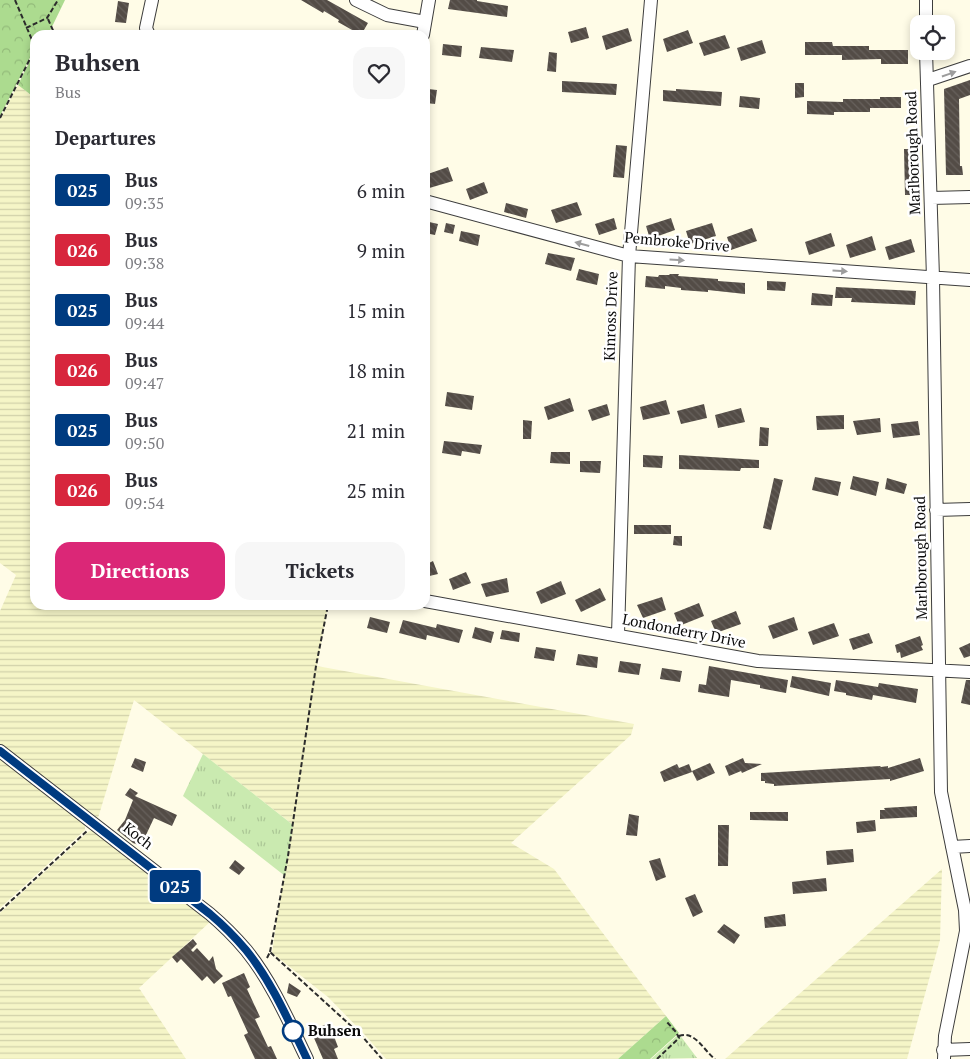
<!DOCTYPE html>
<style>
body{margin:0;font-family:"PT Serif",serif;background:#f7f7f7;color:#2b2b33;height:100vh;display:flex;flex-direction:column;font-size:19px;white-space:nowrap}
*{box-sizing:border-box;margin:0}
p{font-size:16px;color:#7c7c81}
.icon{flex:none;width:28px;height:28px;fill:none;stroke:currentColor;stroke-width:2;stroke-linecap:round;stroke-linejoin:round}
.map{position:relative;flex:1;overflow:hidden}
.sheet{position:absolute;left:30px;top:30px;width:400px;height:580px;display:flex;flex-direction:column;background:#fff;border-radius:15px;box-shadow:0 2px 8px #0003}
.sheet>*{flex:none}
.badge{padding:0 10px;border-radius:4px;font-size:18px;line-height:32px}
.fabs{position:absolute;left:910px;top:15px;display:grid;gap:10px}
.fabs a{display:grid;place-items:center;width:45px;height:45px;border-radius:10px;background:#fff;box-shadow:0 2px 8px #0003;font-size:25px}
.map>.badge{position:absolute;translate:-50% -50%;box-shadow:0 0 0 2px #fff}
h2{padding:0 25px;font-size:19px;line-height:45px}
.round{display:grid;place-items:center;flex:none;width:52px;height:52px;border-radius:15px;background:#f7f7f7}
.overview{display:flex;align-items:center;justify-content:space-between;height:85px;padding:0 25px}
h1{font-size:24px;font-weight:700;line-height:38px}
.action{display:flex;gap:10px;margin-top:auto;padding:10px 25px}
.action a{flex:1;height:58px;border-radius:15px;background:#db2777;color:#fff;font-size:20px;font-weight:700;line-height:58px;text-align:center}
.action a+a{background:#f7f7f7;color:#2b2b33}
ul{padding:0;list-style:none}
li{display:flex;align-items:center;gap:15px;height:60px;padding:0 25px}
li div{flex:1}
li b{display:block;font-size:19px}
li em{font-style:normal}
li .badge{min-width:55px;font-weight:700;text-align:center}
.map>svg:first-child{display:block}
.farmland{fill:url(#farmland-rules)}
.grass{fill:url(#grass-tufts)}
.forest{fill:url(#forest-crowns)}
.building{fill:url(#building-back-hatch)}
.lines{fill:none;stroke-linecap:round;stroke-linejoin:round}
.minor-casing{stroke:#3d3d3d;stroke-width:14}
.path{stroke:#2c2c2c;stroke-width:2;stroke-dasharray:5 2.5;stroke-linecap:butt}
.minor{stroke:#fff;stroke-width:12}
.oneway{fill:#9d9d9d}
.line-casing{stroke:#fff;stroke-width:11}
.line{stroke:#003b80;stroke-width:8}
.stop-dot{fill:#fff;stroke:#003b80;stroke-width:2.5}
.labels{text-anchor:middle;stroke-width:5;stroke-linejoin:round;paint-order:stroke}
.street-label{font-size:15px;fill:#0a0a0a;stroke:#fff}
.stop-label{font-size:15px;font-weight:bold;fill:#0a0a0a;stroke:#fff;text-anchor:start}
</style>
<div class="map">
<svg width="970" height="1059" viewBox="0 0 970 1059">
<defs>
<pattern id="farmland-rules" width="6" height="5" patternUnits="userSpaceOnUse" patternTransform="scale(1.25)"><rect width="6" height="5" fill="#f5f5c7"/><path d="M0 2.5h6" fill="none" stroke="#d1d1aa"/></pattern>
<pattern id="grass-tufts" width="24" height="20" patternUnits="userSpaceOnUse" patternTransform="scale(1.25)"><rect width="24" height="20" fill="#caeab0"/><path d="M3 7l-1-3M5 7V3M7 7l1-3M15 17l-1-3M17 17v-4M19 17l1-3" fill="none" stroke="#acc796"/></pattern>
<pattern id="forest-crowns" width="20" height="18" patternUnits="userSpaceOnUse" patternTransform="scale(1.25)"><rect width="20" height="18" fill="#acdb8f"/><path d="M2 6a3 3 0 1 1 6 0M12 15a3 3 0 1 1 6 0" fill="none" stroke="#93bb7a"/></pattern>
<pattern id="building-back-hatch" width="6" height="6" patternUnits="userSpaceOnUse" patternTransform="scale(1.25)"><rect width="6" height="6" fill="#534c46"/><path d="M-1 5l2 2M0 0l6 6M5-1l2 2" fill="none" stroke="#67615c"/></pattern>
</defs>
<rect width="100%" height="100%" fill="#fffce7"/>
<!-- farmland -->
<path class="farmland" d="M18,85L35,98V605H328L317,666L634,724L631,735L511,843L554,869L666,1016L618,1059H386L365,1035L328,997L272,953L277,918L292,824L134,700L98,818L0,744V611L16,575L0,563V120Z
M0,758L85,823V830L0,908Z
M94,829L211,921L139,988L186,1059H0V913L88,832Z
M942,869L940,940L907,1059H725Z"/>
<!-- grass -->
<path class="grass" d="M203,754L293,825L285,876L183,796Z
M679,1034L697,1058L651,1059Z"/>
<!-- forest -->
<path class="forest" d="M0,0H65L48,35H35V48L0,116Z
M35,51V98L18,85Z
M666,1016L679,1033L650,1059H618Z"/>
<!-- building -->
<path class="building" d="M301,0H327L368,23L361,35L338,22L339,20L324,11L323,13Z
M450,0H477V1L508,6L507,17L448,9Z
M118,1L129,3L126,23L115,22Z
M586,27L589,38L571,43L568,32Z
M628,28L632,41L606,50L602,36Z
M688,30L693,43L667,52L663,39Z
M725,35L730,48L704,56L699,43Z
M762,40L766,53L741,61L737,48Z
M805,42H832L833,46H869V50H908V64H881V59L842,60V55H805Z
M443,44L462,46L461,57L442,55Z
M481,47L514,50L512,62L479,58Z
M549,52L557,53L556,72L547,71Z
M970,80V95L959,99L960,166H962L963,175H946L944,89Z
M562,81L617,84L616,95L562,92Z
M795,83H804V97L795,98Z
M428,89L437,90L435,104L426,103Z
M676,89L722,92L721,106L663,101V90L676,91Z
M740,96L760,98L759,109L739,107Z
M880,97H901V108H870V112H834V115L807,114V101L843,102V99H880Z
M616,145L627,146L624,178L613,177Z
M904,149H915L916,195H905Z
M448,167L453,181L426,189L425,175Z
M484,182L488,193L470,200L466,189Z
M577,202L582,215L556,223L551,210Z
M506,203L528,209L526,218L504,212Z
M614,218L617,229L599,235L595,224Z
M671,218L675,230L650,239L646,226Z
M425,221L438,224L435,235L425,233Z
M446,223L455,225L453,234L444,232Z
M712,223L716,236L690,244L686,231Z
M752,228L757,241L731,250L727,237Z
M461,231L480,235L478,246L459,241Z
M831,233L835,246L809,255L805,242Z
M872,236L876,250L850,258L846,245Z
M911,239L915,252L889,260L885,247Z
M548,253L575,258L571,271L545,264Z
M579,269L599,274L597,285L576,280Z
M670,274H679L678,276L718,279V281L745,283V294L708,290V292L681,290V288L665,286V289L645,287L646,276L658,277L659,275H669Z
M767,281L786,282L785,291L767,290Z
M836,287L916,291L915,305L851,302L852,298H835Z
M812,293L833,295L832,306L811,305Z
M447,392L474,396L472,410L445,406Z
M570,398L574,411L548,420L544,407Z
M666,400L670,414L643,420L640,407Z
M607,404L610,415L592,421L588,410Z
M704,404L707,418L681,424L677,411Z
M741,408L745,422L718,428L715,415Z
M844,415V429L817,430L816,416Z
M880,418L881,432L857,435L853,421Z
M523,420L532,421L531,439H523Z
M918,421L920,435L893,438L891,424Z
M760,427L769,428L768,446H759Z
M444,441L482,445L480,454L462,451L461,456L442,453Z
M551,452H570V464L550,463Z
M643,455L663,456L662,468L643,467Z
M679,455L759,460V468H741L740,471L679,469Z
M580,461H601L600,473L580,472Z
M853,476L879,482L876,496L850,489Z
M815,477L841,482L838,496L812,490Z
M774,478L783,480L771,530L763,528Z
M887,478L907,484L904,494L885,489Z
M634,525H671V534H634Z
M674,536H682V546L673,545Z
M433,561L438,574L425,577V565Z
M466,572L471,583L453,590L449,579Z
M507,578L509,592L486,597L481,584Z
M561,581L566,594L541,604L536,592Z
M600,588L606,600L581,612L575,600Z
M662,597L666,610L643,618L637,605Z
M699,603L704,616L679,626L674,613Z
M736,611L741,624L716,633L711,621Z
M370,617L390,622L387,633L367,628Z
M794,617L798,630L773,639L768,626Z
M403,620L436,628L437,624L463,630L459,643L427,635L426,640L399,633Z
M834,623L839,636L813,645L808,632Z
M475,627L494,632L491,643L472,638Z
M502,630L520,633L519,642L500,639Z
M869,633L873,643L853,650L849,639Z
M920,636L923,645L921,646L923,650L901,658L900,652L897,653L895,645Z
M970,643V656L964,658L959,648Z
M536,647L556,650L554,661L534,658Z
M578,654L598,657L597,668L576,665Z
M620,661L641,664L639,675L618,672Z
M709,666L788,680L786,693L760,688V685L731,680L729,697L698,692L699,684L706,685Z
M662,668L682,671L680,682L660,679Z
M792,676L831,683L829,696L790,687Z
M836,680L878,687L879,683L918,689L916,703L873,695L872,700L846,695V693L834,691Z
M966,680H970V705L961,703Z
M135,758L146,762L143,772L131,767Z
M743,758L745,763L762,764L742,773L741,771L729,776L725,766Z
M920,758L924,771L890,781V779L774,786V784L765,783V781H761V773L880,766L881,767L888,766V768Z
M710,763L715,773L697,781L692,771Z
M677,764L679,768L689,764L692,772L664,782L660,772Z
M130,788L138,793L135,796L177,815L172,826L154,818L146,835L150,837L146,848L133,843L117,830L125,820L133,800L125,795Z
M917,806V817L880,819V810H885L884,808Z
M750,812H788V821L750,820Z
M629,814L639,816L637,836L626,835Z
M875,820L876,831L857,833L856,822Z
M718,825H729L728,866H718Z
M853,849L854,862L827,865L826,851Z
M660,858L666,877L656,881L649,861Z
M235,860L245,868L239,875L229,868Z
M826,878L827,891L793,894L792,882Z
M695,894L703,912L693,917L685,898Z
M785,914L786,926L765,928L764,917Z
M724,924L740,935L734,944L717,932Z
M193,939L197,944L191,950L193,952L197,948L209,961L213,956L216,969L223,976L214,984L207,976L202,981L181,959L177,963L172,957Z
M244,973L250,987L247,989L260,1017L255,1019L268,1047L271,1046L277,1059H255L244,1035L248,1033L231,996L228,997L222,983Z
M289,983L301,991L297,997L287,993Z
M329,1023L338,1047L334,1049L338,1059H323L311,1031Z"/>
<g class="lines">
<defs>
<path id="minor" d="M356,0L387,15L425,22
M926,24V0
M149,35L146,28L152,0
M423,35L429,0
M926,51L933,278L941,792L965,910L966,931L945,1036L944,1059
M928,80L970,66
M931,198L970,197
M425,201L629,256L970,280
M936,510L970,509
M425,601L758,661L970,672
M618,635L629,256L651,0
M0,751L210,914C223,925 235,937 246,950C272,982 289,1022 307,1059
M952,847L970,846
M943,1050L970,1049"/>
</defs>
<!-- minor casing -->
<use href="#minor" class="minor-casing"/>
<!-- path -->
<path class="path" d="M15,0L35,47
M48,19L55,35
M26,28L47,18L58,0
M0,118L35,49
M0,911L87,831
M270,952L288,856L316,666L328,605
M267,958L270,952L361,1035L382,1059
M679,1036C695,1030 704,1051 715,1059
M657,1059L679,1038L676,1032L666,1021"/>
<!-- minor -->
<use href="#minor" class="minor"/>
</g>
<!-- one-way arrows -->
<defs><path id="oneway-solid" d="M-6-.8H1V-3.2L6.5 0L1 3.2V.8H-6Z" transform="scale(1.25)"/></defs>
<g class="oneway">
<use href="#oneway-solid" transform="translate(949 74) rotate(-19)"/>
<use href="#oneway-solid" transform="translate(582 244) rotate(-165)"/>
<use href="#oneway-solid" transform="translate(677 260) rotate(4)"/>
<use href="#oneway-solid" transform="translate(840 271) rotate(4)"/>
</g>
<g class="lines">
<defs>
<path id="line" d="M0,751L210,914C223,925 235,937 246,950C272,982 289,1022 307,1059"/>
</defs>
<!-- line casing -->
<use href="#line" class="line-casing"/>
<!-- line -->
<use href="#line" class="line"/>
</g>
<!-- markers -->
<circle class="stop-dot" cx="293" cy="1031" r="10"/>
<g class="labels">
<!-- street labels -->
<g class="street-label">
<text transform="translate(913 153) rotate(-92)" y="5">Marlborough Road</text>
<text transform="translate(677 242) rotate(5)" y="5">Pembroke Drive</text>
<text transform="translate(611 316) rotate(-88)" y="5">Kinross Drive</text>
<text transform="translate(921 558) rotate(-91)" y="5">Marlborough Road</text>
<text transform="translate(684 631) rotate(11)" y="5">Londonderry Drive</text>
<text transform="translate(138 836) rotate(38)" y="5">Koch</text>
</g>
<!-- stop labels -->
<g class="stop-label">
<text x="308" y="1036">Buhsen</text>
</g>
</g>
</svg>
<div class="fabs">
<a><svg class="icon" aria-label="locate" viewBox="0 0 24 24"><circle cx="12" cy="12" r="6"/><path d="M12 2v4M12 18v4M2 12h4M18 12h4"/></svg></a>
</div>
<b class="badge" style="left:175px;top:886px;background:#003b80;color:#fff">025</b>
<section class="sheet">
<div class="overview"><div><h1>Buhsen</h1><p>Bus</p></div><a class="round"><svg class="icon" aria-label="heart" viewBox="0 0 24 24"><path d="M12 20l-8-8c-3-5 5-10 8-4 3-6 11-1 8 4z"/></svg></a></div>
<h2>Departures</h2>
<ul>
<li><span class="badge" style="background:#003b80;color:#fff">025</span><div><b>Bus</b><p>09:35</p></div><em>6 min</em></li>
<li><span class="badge" style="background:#d7263d;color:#fff">026</span><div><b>Bus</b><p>09:38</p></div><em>9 min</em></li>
<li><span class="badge" style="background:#003b80;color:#fff">025</span><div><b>Bus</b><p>09:44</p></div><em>15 min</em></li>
<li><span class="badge" style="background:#d7263d;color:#fff">026</span><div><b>Bus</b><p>09:47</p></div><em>18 min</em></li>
<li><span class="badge" style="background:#003b80;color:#fff">025</span><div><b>Bus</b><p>09:50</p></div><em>21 min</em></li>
<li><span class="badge" style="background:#d7263d;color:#fff">026</span><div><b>Bus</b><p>09:54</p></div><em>25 min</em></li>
</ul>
<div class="action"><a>Directions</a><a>Tickets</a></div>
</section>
</div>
